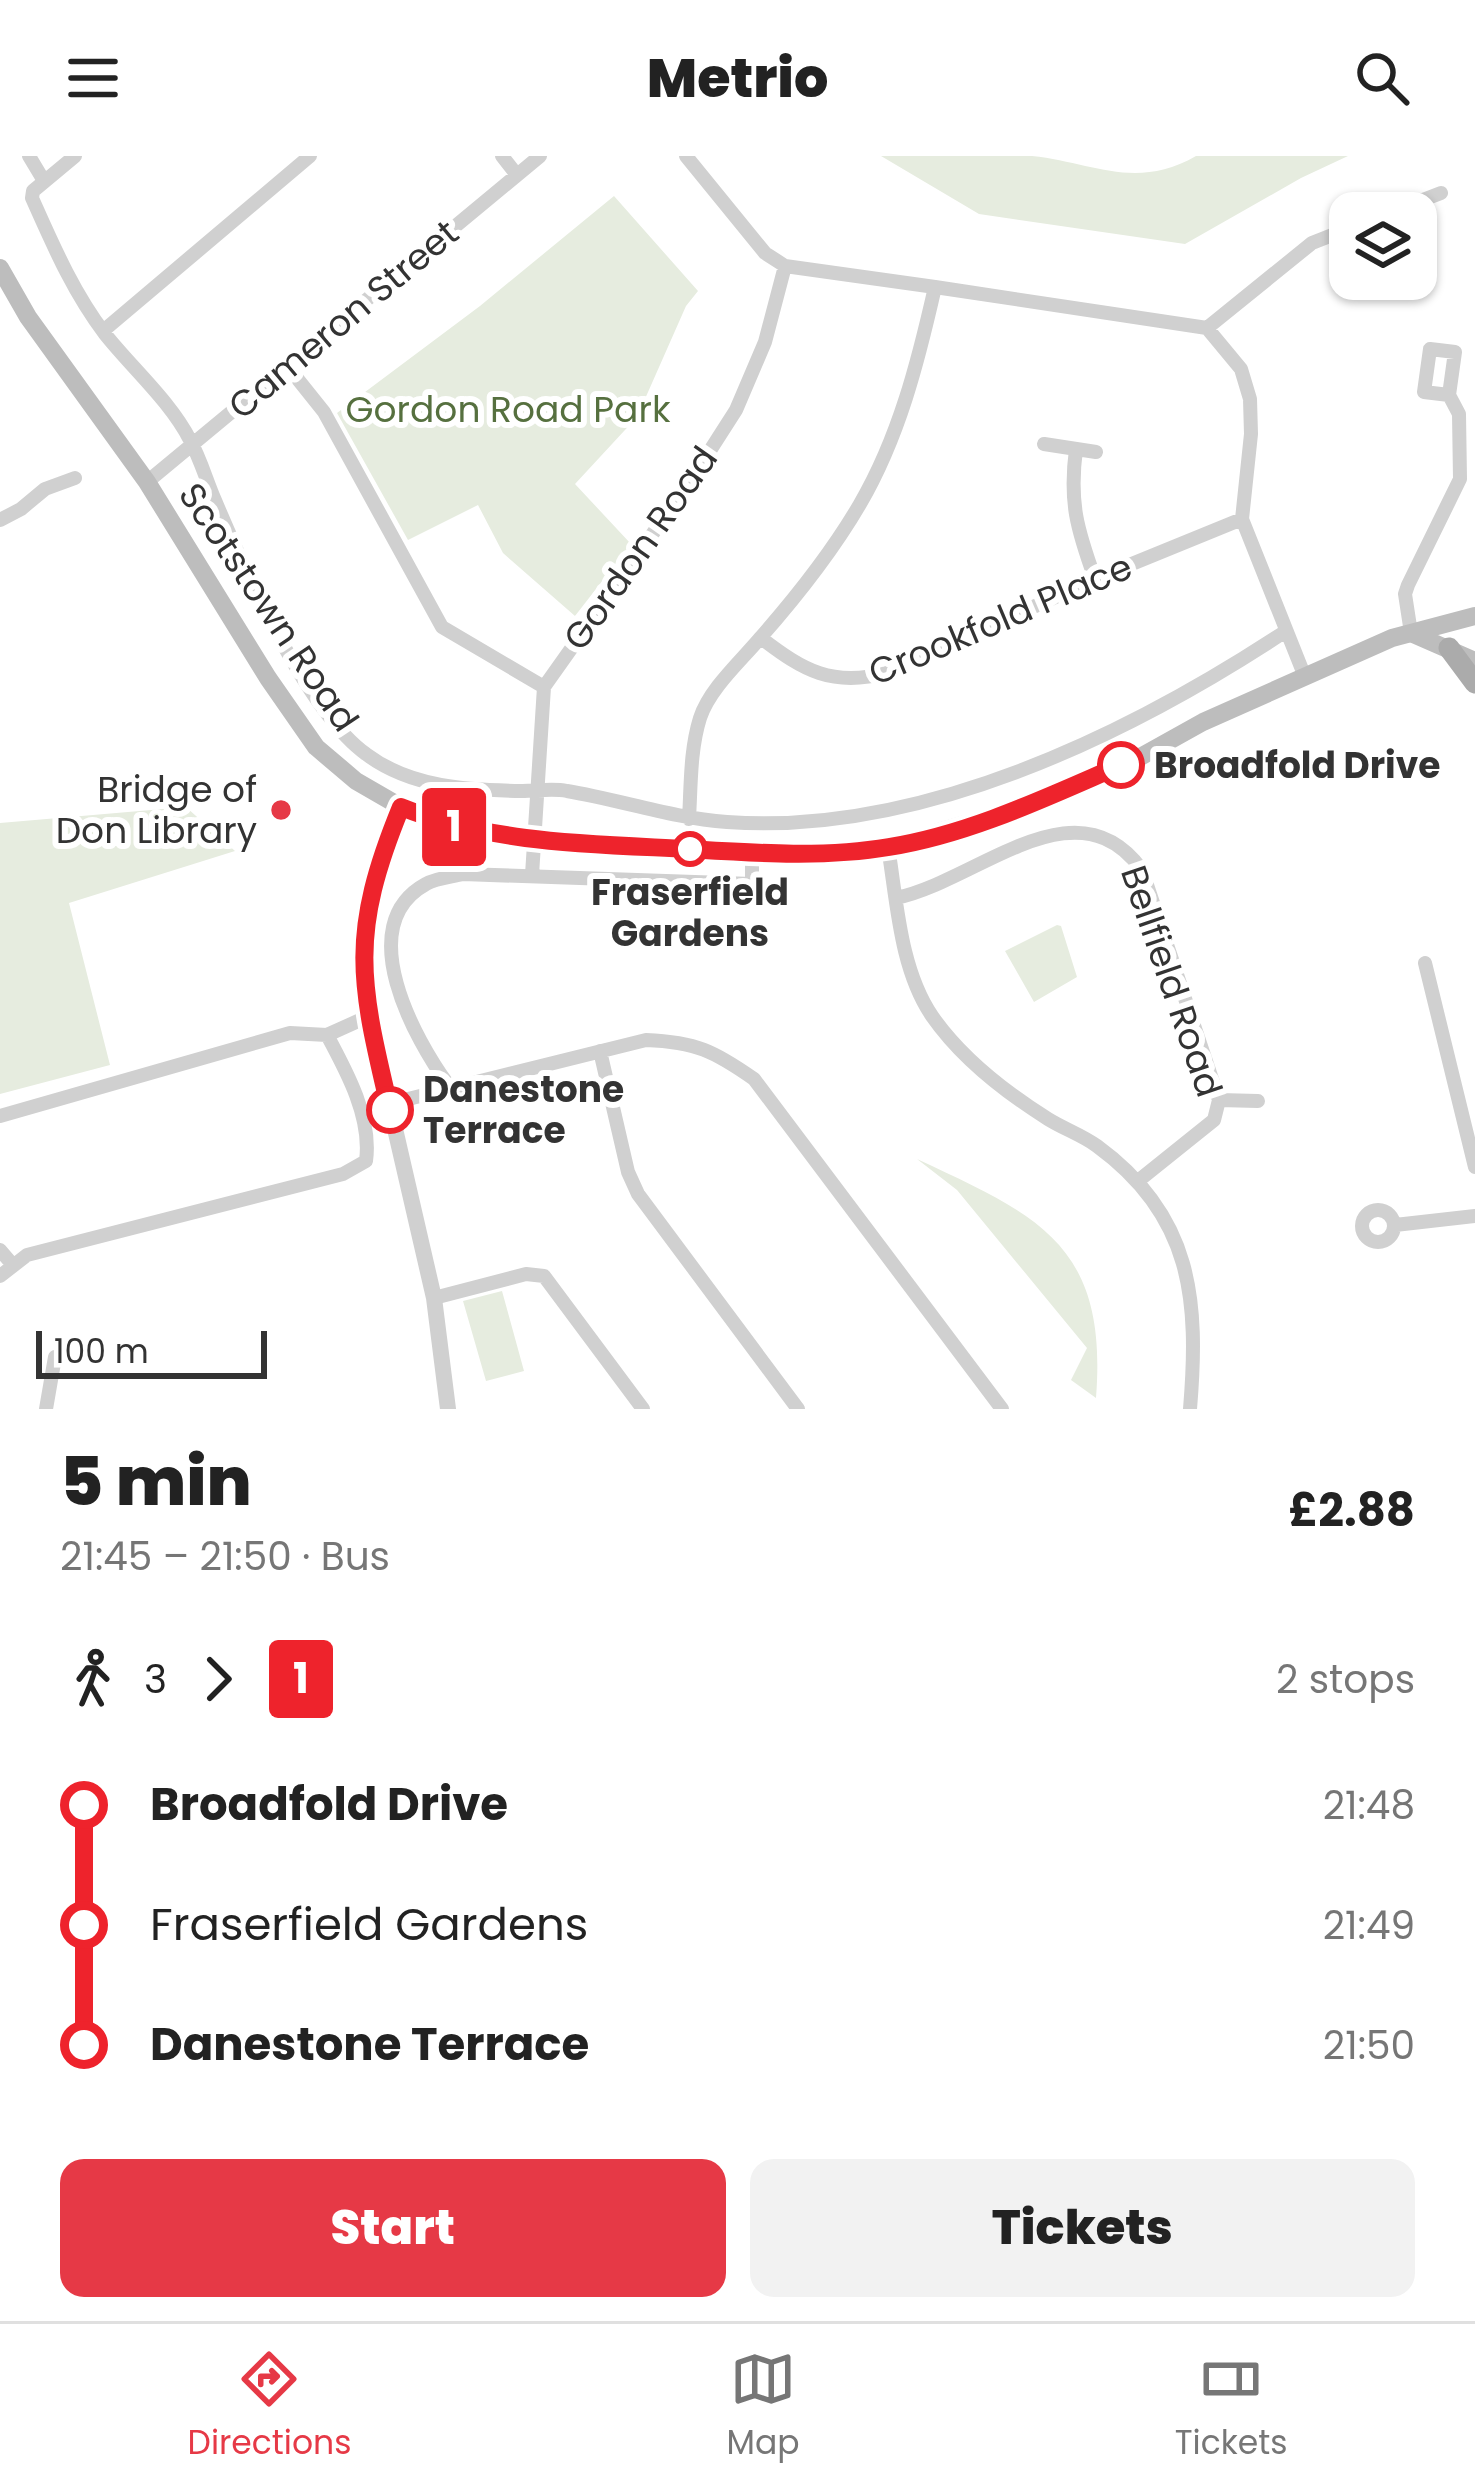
<!DOCTYPE html>
<meta charset="utf-8">
<style>
body{margin:0;font-family:Poppins,sans-serif;background:#f2f2f2;color:#222;height:100vh;display:flex;flex-direction:column;font-size:45px;white-space:nowrap}
*{box-sizing:border-box;margin:0}
p{font-size:39px;color:#767676}
.icon{flex:none;width:66px;height:66px;fill:none;stroke:currentColor;stroke-width:2;stroke-linecap:round;stroke-linejoin:round}
.map{position:relative;height:1253px;overflow:hidden}
.panel{display:flex;flex-direction:column;background:#fff;flex:1}
.panel>*{flex:none}
.badge{padding:0 24px;border-radius:9px;font-size:42px;line-height:78px}
.fabs{position:absolute;left:1329px;top:36px;display:grid;gap:24px}
.fabs a{display:grid;place-items:center;width:108px;height:108px;border-radius:24px;background:#fff;box-shadow:0 3px 9px #0004;font-size:60px}
.scale{position:absolute;left:36px;bottom:30px;width:231px;box-sizing:border-box;padding-left:12px;border:6px solid #333;border-top:0;font-size:33px;line-height:42px;white-space:nowrap;color:#333;-webkit-text-stroke:9px #fff;paint-order:stroke}
.map>.badge{position:absolute;translate:-50% -50%;box-shadow:0 0 0 6px #fff}
.legs{display:flex;align-items:center;gap:18px;height:132px;padding:0 60px;font-size:39px}
.legs p{margin-inline-start:auto}
.headline{display:flex;align-items:center;justify-content:space-between;height:204px;padding:0 60px}
h1{font-size:66px;font-weight:800;line-height:90px}
.action{display:flex;gap:24px;margin-top:auto;padding:24px 60px}
.action a{flex:1;height:138px;border-radius:24px;background:#e63946;color:#fff;font-size:48px;font-weight:800;line-height:138px;text-align:center}
.action a+a{background:#f2f2f2;color:#222}
ul{padding:0 60px;list-style:none}
li{display:flex;align-items:center;gap:42px;height:120px;font-size:45px}
li i{display:grid;place-items:center;width:18px;height:100%;margin:0 15px;background:currentColor}
li i::after{content:'';width:30px;height:30px;margin:-15px;border:9px solid;border-radius:50%;background:#fff}
li p{margin-inline-start:auto}
li:first-child i{background:linear-gradient(#0000 50%,currentColor 0)}
li:last-child i{background:linear-gradient(currentColor 50%,#0000 0)}
header{display:flex;justify-content:space-between;align-items:center;height:156px;padding:0 60px;background:#fff;font-size:54px;font-weight:800}
.menu{display:flex;justify-content:space-around;align-items:center;height:168px;border-top:3px solid #e0e0e0;background:#fff;font-size:33px;color:#767676}
.menu a{display:grid;justify-items:center;gap:6px}
.menu .on{color:#e63946}
.map>svg:first-child{display:block}
.green{fill:#e6ecdf}
.lines{fill:none;stroke-linecap:round;stroke-linejoin:round}
.minor{stroke:#d0d0d0;stroke-width:14}
.tertiary{stroke:#d0d0d0;stroke-width:16}
.secondary{stroke:#bdbdbd;stroke-width:18}
.primary{stroke:#ababab;stroke-width:21}
.line-1-casing{stroke:#fff;stroke-width:27}
.line-1{stroke:#ee232c;stroke-width:18}
.stop-1-dot{fill:#fff;stroke:#ee232c;stroke-width:6}
.poi-dot{fill:#e63946;stroke:#fff;stroke-width:4.5}
.labels{text-anchor:middle;stroke-width:12;stroke-linejoin:round;paint-order:stroke}
.street-label{font-size:36px;fill:#333;stroke:#fff}
.park-label{font-size:36px;fill:#56703f;stroke:#fff}
.stop-label{font-size:36px;font-weight:bold;fill:#333;stroke:#fff;text-anchor:start}
.poi-label{font-size:36px;fill:#333;stroke:#fff;text-anchor:end}
</style>
<header><svg class="icon" aria-label="menu" viewBox="0 0 24 24"><path d="M4 6h16M4 12h16M4 18h16"/></svg>Metrio<svg class="icon" aria-label="search" viewBox="0 0 24 24"><circle cx="10" cy="10" r="6"/><path d="M15 15l6 6"/></svg></header>
<div class="map">
<svg width="1475" height="1253" viewBox="0 0 1475 1253">
<rect width="100%" height="100%" fill="#fff"/>
<!-- green -->
<path class="green" d="M881,0C931,0 983,0 1032,0C1092,6 1135,35 1196,0H1348L1301,22L1185,88L979,58Z
M614,40L698,135L686,150L637,261L575,328L631,388L575,460L503,397L478,349L408,384L337,257L480,150Z
M186,651L235,695L69,747L110,909L0,938V667Z
M1057,769L1061,770L1077,821L1034,846L1005,795Z
M917,1003C1039,1060 1108,1089 1096,1242L1071,1224L1087,1192L957,1034Z
M502,1135L524,1215L486,1225L463,1145Z"/>
<g class="lines">
<!-- minor -->
<path class="minor" d="M29,0L44,25
M75,0L33,35L32,42C53,89 73,136 105,178C132,212 170,245 190,284C200,302 206,323 214,342C244,413 306,555 366,598C411,632 468,634 522,635C537,635 552,632 567,635C621,644 672,662 727,666C921,680 1128,579 1286,475
M502,0L517,19
M686,0L765,97L785,110L935,131
M1389,57L1441,37
M1207,172L1312,87L1350,72
M103,175L310,0
M288,211L324,256L442,471L544,531
M1044,288L1096,296
M1076,293C1069,346 1077,373 1095,423
M147,326L540,0
M0,364L21,353L45,333L75,322
M1411,477L1405,438L1408,429L1460,323L1459,258L1449,239L1455,196L1430,193L1424,236L1449,239
M761,482C804,515 832,531 887,517L1095,423L1242,363
M689,663C691,629 690,594 700,562C710,532 741,505 761,481C797,440 832,396 860,348C899,281 918,206 935,131L1207,172L1241,213L1250,243L1251,278L1242,363L1305,521
M888,691C897,746 900,813 932,860C962,903 1005,936 1048,963C1064,973 1082,979 1097,990C1193,1060 1199,1145 1190,1253
M532,719L544,531L695,318L736,254L765,186L785,110
M896,742C978,725 1076,623 1142,714L1219,944L1214,964L1138,1025
M1425,807L1475,1011
M600,895L628,1016L638,1038L798,1253
M449,930C415,884 351,769 426,728C436,722 451,721 463,718L752,728V696
M1219,944L1258,945
M388,948L646,884C696,886 714,895 754,923L1002,1253
M0,960L290,877L327,879L369,860
M1362 1070a16 16 0 1 1 32 0a16 16 0 1 1-32 0Z
M1395,1069L1475,1060
M0,1094L12,1108
M0,1120L27,1099L343,1018L366,1005C372,962 347,916 327,879
M434,1142L526,1118L544,1120L643,1253
M46,1253L55,1201"/>
<!-- tertiary -->
<path class="tertiary" d="M401,651C370,732 357,772 369,860L434,1142L448,1253"/>
<!-- secondary -->
<path class="secondary" d="M0,112L28,161L147,326L268,522L316,591L356,625L401,651L450,670L593,689L752,696L888,691L1027,650L1142,600L1203,566L1392,482L1475,460
M1411,477L1475,505"/>
<!-- primary -->
<path class="primary" d="M1449,492L1475,527"/>
</g>
<g class="lines">
<defs>
<path id="line-1" d="M390,954C359,824 349,778 401,651C493,688 591,688 689,693C754,697 825,702 889,691C970,678 1047,641 1121,609"/>
</defs>
<!-- line-1 casing -->
<use href="#line-1" class="line-1-casing"/>
<!-- line-1 -->
<use href="#line-1" class="line-1"/>
</g>
<!-- markers -->
<g class="stop-1-dot">
<circle cx="1121" cy="609" r="21"/>
<circle cx="690" cy="693" r="15"/>
<circle cx="390" cy="954" r="21"/>
</g>
<circle class="poi-dot" cx="281" cy="654" r="12"/>
<g class="labels">
<!-- street labels -->
<g class="street-label">
<text transform="translate(343 163) rotate(-40)" y="13">Cameron Street</text>
<text transform="translate(640 392) rotate(-55)" y="13">Gordon Road</text>
<text transform="translate(269 451) rotate(56)" y="13">Scotstown Road</text>
<text transform="translate(1000 463) rotate(-23)" y="13">Crookfold Place</text>
<text transform="translate(1172 825) rotate(71)" y="13">Bellfield Road</text>
</g>
<!-- park labels -->
<g class="park-label">
<text x="508" y="266">Gordon Road Park</text>
</g>
<!-- stop labels -->
<g class="stop-label">
<text x="1154" y="622">Broadfold Drive</text>
<text x="690" y="749" text-anchor="middle">Fraserfield<tspan x="690" dy="41">Gardens</tspan></text>
<text x="423" y="946">Danestone<tspan x="423" dy="41">Terrace</tspan></text>
</g>
<!-- poi labels -->
<g class="poi-label">
<text x="257" y="646">Bridge of<tspan x="257" dy="41">Don Library</tspan></text>
</g>
</g>
</svg>
<div class="fabs">
<a><svg class="icon" aria-label="layers" viewBox="0 0 24 24"><path d="M12 4l9 5-9 5-9-5zM3 14l9 5 9-5"/></svg></a>
</div>
<div class="scale">100 m</div>
<b class="badge" style="left:454px;top:671px;background:#ee232c;color:#fff">1</b>
</div>
<section class="panel">
<div class="headline"><div><h1>5 min</h1><p>21:45 – 21:50 · Bus</p></div><b>£2.88</b></div>
<div class="legs"><svg class="icon" aria-label="walk" viewBox="0 0 24 24"><circle cx="13" cy="4" r="2"/><path d="M13 8l-2 6 4 7M11 14l-3 7M7 12l3-4h3l4 4"/></svg>3<svg class="icon" aria-label="forward" viewBox="0 0 24 24"><path d="M9 5l7 7-7 7"/></svg><b class="badge" style="background:#ee232c;color:#fff">1</b><p>2 stops</p></div>
<ul>
<li><i style="color:#ee232c"></i><b>Broadfold Drive</b><p>21:48</p></li>
<li><i style="color:#ee232c"></i><span>Fraserfield Gardens</span><p>21:49</p></li>
<li><i style="color:#ee232c"></i><b>Danestone Terrace</b><p>21:50</p></li>
</ul>
<div class="action"><a>Start</a><a>Tickets</a></div>
</section>
<nav class="menu">
<a class="on"><svg class="icon" aria-label="directions" viewBox="0 0 24 24"><path d="M12 3l9 9-9 9-9-9zM9 14v-3h6M13 9l2 2-2 2"/></svg>Directions</a>
<a><svg class="icon" aria-label="map" viewBox="0 0 24 24"><path d="M3 6l6-2 6 2 6-2v14l-6 2-6-2-6 2zM9 4v14M15 6v14"/></svg>Map</a>
<a><svg class="icon" aria-label="tickets" viewBox="0 0 24 24"><path d="M3 7h18v10H3zM15 7v10"/></svg>Tickets</a>
</nav>
